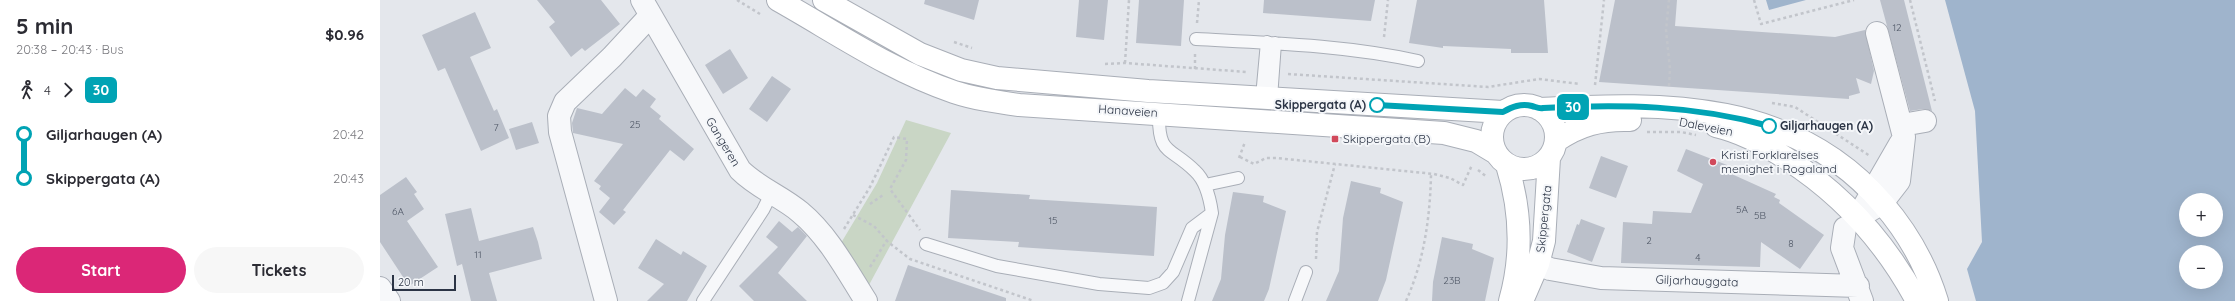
<!DOCTYPE html>
<meta charset="utf-8">
<style>
body{margin:0;font-family:Quicksand,sans-serif;background:#f7f7f7;color:#2b2b33;height:100vh;display:flex;flex-direction:column;font-size:15px;white-space:nowrap}
*{box-sizing:border-box;margin:0}
p{font-size:13px;color:#7c7c81}
.icon{flex:none;width:22px;height:22px;fill:none;stroke:currentColor;stroke-width:2;stroke-linecap:round;stroke-linejoin:round}
.map{position:relative;flex:1;overflow:hidden}
.details{display:flex;flex-direction:column;background:#fff;width:380px}
.details>*{flex:none}
.badge{padding:0 8px;border-radius:6px;font-size:14px;line-height:26px}
.fabs{position:absolute;left:1799px;top:193px;display:grid;gap:8px}
.fabs a{display:grid;place-items:center;width:44px;height:44px;border-radius:50%;background:#fff;box-shadow:0 4px 16px #0002;font-size:20px}
.scale{position:absolute;left:12px;bottom:10px;width:64px;box-sizing:border-box;padding-left:4px;border:2px solid #2b3445;border-top:0;font-size:11px;line-height:14px;white-space:nowrap;color:#2b3445;-webkit-text-stroke:3px #f4f6f9;paint-order:stroke}
.map>.badge{position:absolute;translate:-50% -50%;box-shadow:0 0 0 2px #fff}
.legs{display:flex;align-items:center;gap:6px;height:44px;padding:0 16px;font-size:13px}
.legs p{margin-inline-start:auto}
.summary{display:flex;align-items:center;justify-content:space-between;height:68px;padding:0 16px}
h1{font-size:22px;font-weight:800;line-height:30px}
.cta{display:flex;gap:8px;margin-top:auto;padding:8px 16px}
.cta a{flex:1;height:46px;border-radius:24px;background:#db2777;color:#fff;font-size:16px;font-weight:800;line-height:46px;text-align:center}
.cta a+a{background:#f7f7f7;color:#2b2b33}
ul{padding:0 16px;list-style:none}
li{display:flex;align-items:center;gap:14px;height:44px;font-size:15px}
li i{display:grid;place-items:center;width:6px;height:100%;margin:0 5px;background:currentColor}
li i::after{content:'';width:10px;height:10px;margin:-5px;border:3px solid;border-radius:50%;background:#fff}
li p{margin-inline-start:auto}
li:first-child i{background:linear-gradient(#0000 50%,currentColor 0)}
li:last-child i{background:linear-gradient(currentColor 50%,#0000 0)}
main{display:flex;flex:1;min-height:0}
.map>svg:first-child{display:block}
.green{fill:#c9d6c5}
.water{fill:#9fb4cc;fill-rule:evenodd}
.building{fill:#bbc0ca}
.lines{fill:none;stroke-linecap:round;stroke-linejoin:round}
.lane-casing{stroke:#a9aeb7;stroke-width:14}
.street-casing{stroke:#a9aeb7;stroke-width:24}
.secondary-casing{stroke:#a9aeb7;stroke-width:24}
.path{stroke:#c2c5cb;stroke-width:2.5;stroke-dasharray:3 3;stroke-linecap:butt}
.lane{stroke:#f7f8fa;stroke-width:12}
.street{stroke:#f7f8fa;stroke-width:22}
.secondary{stroke:#fff;stroke-width:22}
.line-1-casing{stroke:#fff;stroke-width:9}
.line-1{stroke:#00a3b4;stroke-width:6}
.stop-1-dot{fill:#fff;stroke:#00a3b4;stroke-width:2}
.poi-dot{fill:#d1495b;stroke:#f4f6f9;stroke-width:1.5}
.labels{text-anchor:middle;stroke-width:4;stroke-linejoin:round;paint-order:stroke}
.number-label{font-size:10px;fill:#4f5766}
.stop-label{font-size:12px;font-weight:bold;fill:#2b3445;stroke:#f4f6f9;text-anchor:end}
.street-label{font-size:12px;fill:#2b3445;stroke:#f4f6f9}
.poi-label{font-size:12px;fill:#2b3445;stroke:#f4f6f9;text-anchor:start}
</style>
<main>
<section class="details">
<div class="summary"><div><h1>5 min</h1><p>20:38 – 20:43 · Bus</p></div><b>$0.96</b></div>
<div class="legs"><svg class="icon" aria-label="walk" viewBox="0 0 24 24"><circle cx="13" cy="4" r="2"/><path d="M13 8l-2 6 4 7M11 14l-3 7M7 12l3-4h3l4 4"/></svg>4<svg class="icon" aria-label="forward" viewBox="0 0 24 24"><path d="M9 5l7 7-7 7"/></svg><b class="badge" style="background:#00a3b4;color:#fff">30</b></div>
<ul>
<li><i style="color:#00a3b4"></i><b>Giljarhaugen (A)</b><p>20:42</p></li>
<li><i style="color:#00a3b4"></i><b>Skippergata (A)</b><p>20:43</p></li>
</ul>
<div class="cta"><a>Start</a><a>Tickets</a></div>
</section>
<div class="map">
<svg width="1855" height="301" viewBox="0 0 1855 301">
<rect width="100%" height="100%" fill="#e4e7ec"/>
<!-- green -->
<path class="green" d="M526,120L571,133L489,285L461,243L497,183Z"/>
<!-- water -->
<path class="water" d="M1386,0H1426L1389,10Z
M1565,0H1855V301H1596L1587,269L1602,242L1595,111ZM1806,200H1836V230H1806ZM1806,252H1836V282H1806Z"/>
<!-- building -->
<path class="building" d="M157,0H221L240,24L205,51L202,48L191,57L169,27L175,22Z
M545,0H599L594,20L544,4Z
M699,0H728L724,40L696,37Z
M759,0H804L801,46L756,43Z
M884,0H995L991,21L883,13Z
M1037,0H1164L1168,53H1131V49L1063,46V48L1029,43Z
M1235,0H1297L1295,26L1455,37L1485,30L1494,71L1491,84L1476,78L1480,93L1469,96V99L1219,82Z
M1500,0H1524L1552,111L1543,109L1530,111Z
M95,12L111,48L90,57L114,111L117,109L129,138L101,151L65,68L58,71L42,35Z
M350,49L368,78L343,94L325,65Z
M392,76L411,89L387,122L369,109Z
M245,88L256,97L263,89L276,99L270,107L281,116L279,119L314,149L304,161L290,150L243,210L246,212L234,225L219,212L230,198L219,189L221,186L214,181L243,144L193,133L192,123L197,108L222,114Z
M152,122L159,143L136,150L129,129Z
M1306,149L1347,165L1345,171L1396,194L1394,197L1400,200L1399,203L1444,235L1420,269L1381,242L1380,267L1241,263L1243,222L1272,224L1273,211L1311,213L1323,184L1297,171Z
M1221,156L1248,166L1236,198L1209,188Z
M26,177L37,192L34,194L44,209L27,221L58,267L29,286L0,242V195Z
M971,181L1001,188L1000,193L1023,202L1006,280L998,301H946L959,271L963,218Z
M571,190L650,195L649,199L777,207L774,256L638,247L639,242L568,238Z
M853,192L884,196L883,202L906,211L889,289L884,301H832L841,279L845,235Z
M91,208L99,241L153,227L158,242L162,259L109,273L117,301H91L82,264L77,266L65,214Z
M1201,219L1225,228L1212,262L1187,252L1197,224L1199,225Z
M399,221L412,232L418,227L427,236L398,273L427,301H374L359,286L398,247L386,237Z
M1062,237L1093,244L1092,249L1114,258L1105,301H1052L1053,282Z
M276,239L301,255L303,251L327,266L307,301H267L284,284L258,268Z
M528,265L626,298V301H515Z"/>
<g class="lines">
<defs>
<path id="lane" d="M816,39C890,43 965,45 1038,61
M882,97L887,42
M891,98L895,43
M779,113C778,156 790,146 815,171C826,181 830,199 832,213L808,301
M825,185L858,178
M546,244L617,266L719,284L769,288L783,283L793,272L812,228L832,213
M323,301L383,210L391,194
M915,301L926,272"/>
<path id="street" d="M262,0L360,170C378,188 401,196 420,212C448,235 467,271 486,301
M1522,125L1545,121
M1483,208L1520,144
M1479,217L1502,203L1519,181L1524,137L1497,33
M1465,228L1462,248L1482,301
M1158,264L1170,269L1221,278L1478,286
M0,288L9,301
M226,301L180,132L179,116L185,102L232,57L270,16"/>
<path id="secondary" d="M398,0C455,32 511,71 574,92C595,99 617,102 639,105L1064,133L1096,141L1116,153
M444,0L540,54L581,70L617,78L768,91L1123,112
M1112 137a32 32 0 1 1 64 0a32 32 0 1 1-64 0Z
M1159,109C1286,102 1414,100 1503,204C1528,233 1546,265 1557,301
M1336,126C1362,132 1384,144 1407,159C1463,195 1506,243 1537,301
M1176,141C1199,125 1221,119 1250,120
M1127,165C1141,210 1143,255 1130,301
M1142,301L1158,264L1164,241L1169,158"/>
</defs>
<!-- lane casing -->
<use href="#lane" class="lane-casing"/>
<!-- street casing -->
<use href="#street" class="street-casing"/>
<!-- secondary casing -->
<use href="#secondary" class="secondary-casing"/>
<!-- path -->
<path class="path" d="M357,0L380,14
M1374,0L1381,24L1474,0
M1530,0L1555,101
M817,23L819,0
M1004,37L1008,0
M574,42L592,48
M745,63L749,0
M725,64L745,63L867,72
M815,69V54
M908,74L1108,87L1159,79L1200,84
M1215,85L1224,0
M1289,86L1290,69L1286,30L1289,0
M1392,103L1415,107L1490,156
M1267,132H1301L1316,135
M860,157L874,164L886,158H896L1054,174L1070,178L1083,185L1092,165
M859,158L865,142
M1098,170L1107,177
M490,204L503,195
M473,215L494,226L508,242L530,259L654,301
M464,229L490,187L514,137L527,139L526,160L510,189L540,230
M936,259L937,232L955,164
M490,267L507,240
M1026,301C1044,261 1050,218 1051,175"/>
<!-- lane -->
<use href="#lane" class="lane"/>
<!-- street -->
<use href="#street" class="street"/>
<!-- secondary -->
<use href="#secondary" class="secondary"/>
</g>
<g class="lines">
<defs>
<path id="line-1" d="M997,105L1123,112C1132,107 1141,103 1152,106C1156,107 1159,109 1163,108C1241,104 1314,105 1389,126"/>
</defs>
<!-- line-1 casing -->
<use href="#line-1" class="line-1-casing"/>
<!-- line-1 -->
<use href="#line-1" class="line-1"/>
</g>
<!-- markers -->
<g class="stop-1-dot">
<circle cx="997" cy="105" r="7"/>
<circle cx="1389" cy="126" r="7"/>
</g>
<g class="poi-dot">
<rect x="951" y="135" width="8" height="8" rx="2"/>
<circle cx="1333" cy="162" r="4"/>
</g>
<g class="labels">
<!-- number labels -->
<g class="number-label">
<text x="1517" y="31">12</text>
<text x="255" y="128">25</text>
<text x="116" y="131">7</text>
<text x="1362" y="213">5A</text>
<text x="18" y="215">6A</text>
<text x="1380" y="219">5B</text>
<text x="673" y="224">15</text>
<text x="1269" y="244">2</text>
<text x="1411" y="247">8</text>
<text x="98" y="258">11</text>
<text x="1318" y="261">4</text>
<text x="1072" y="284">23B</text>
</g>
<!-- stop labels -->
<g class="stop-label">
<text x="986" y="109">Skippergata (A)</text>
<text x="1400" y="130" text-anchor="start">Giljarhaugen (A)</text>
</g>
<!-- street labels -->
<g class="street-label">
<text transform="translate(748 111) rotate(4)" y="4">Hanaveien</text>
<text transform="translate(1326 127) rotate(11)" y="4">Daleveien</text>
<text transform="translate(343 142) rotate(59)" y="4">Gangeren</text>
<text transform="translate(1164 219) rotate(-84)" y="4">Skippergata</text>
<text transform="translate(1317 281) rotate(2)" y="4">Giljarhauggata</text>
</g>
<!-- poi labels -->
<g class="poi-label">
<text x="963" y="143">Skippergata (B)</text>
<text x="1341" y="159">Kristi Forklarelses<tspan x="1341" dy="14">menighet i Rogaland</tspan></text>
</g>
</g>
</svg>
<div class="fabs">
<a>+</a>
<a>−</a>
</div>
<div class="scale">20 m</div>
<b class="badge" style="left:1193px;top:107px;background:#00a3b4;color:#fff">30</b>
</div>
</main>
